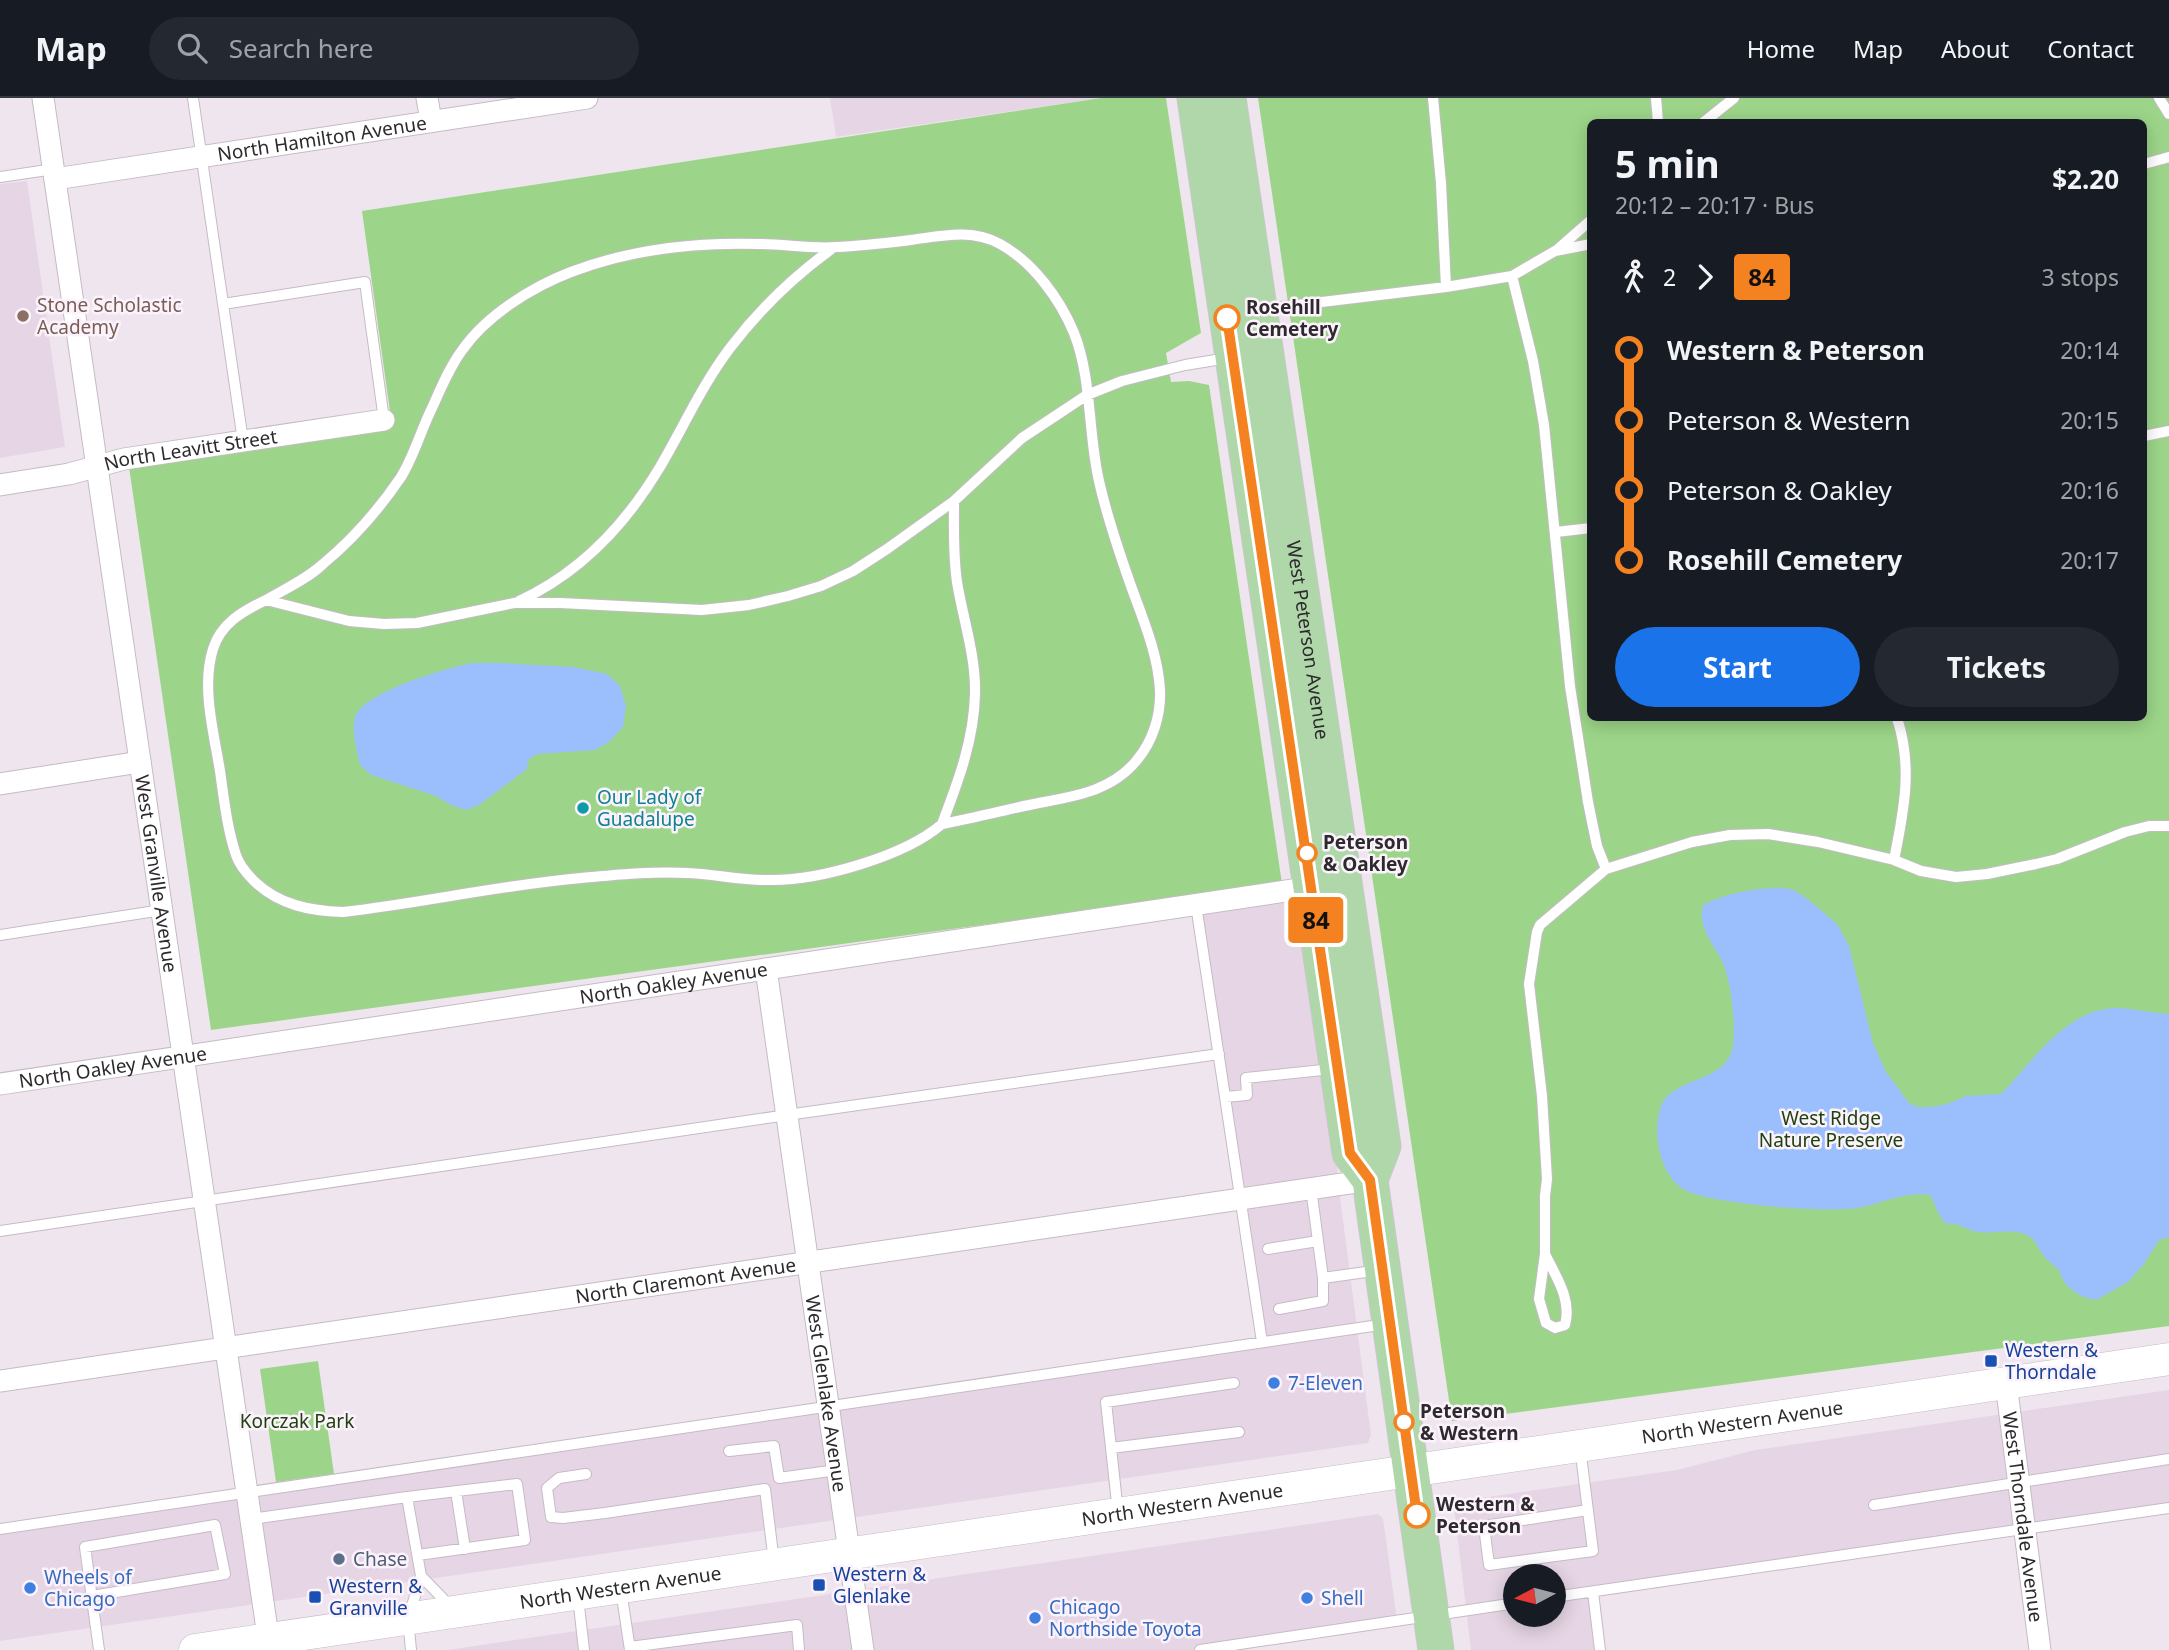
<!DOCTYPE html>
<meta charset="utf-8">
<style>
body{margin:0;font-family:"Noto Sans",sans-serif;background:#242831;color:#f1f3f6;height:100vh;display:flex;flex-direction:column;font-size:26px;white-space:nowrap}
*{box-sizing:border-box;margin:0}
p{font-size:23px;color:#9ea1a6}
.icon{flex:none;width:38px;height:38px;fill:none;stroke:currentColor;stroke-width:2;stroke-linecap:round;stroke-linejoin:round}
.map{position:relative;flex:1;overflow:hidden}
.sheet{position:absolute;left:1587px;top:21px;width:560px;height:602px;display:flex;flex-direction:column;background:#171b24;border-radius:10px;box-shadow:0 4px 18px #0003}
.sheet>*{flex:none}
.badge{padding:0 14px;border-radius:5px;font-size:24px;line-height:46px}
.needle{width:46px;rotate:263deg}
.controls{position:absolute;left:1503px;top:1466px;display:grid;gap:14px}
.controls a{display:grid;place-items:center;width:63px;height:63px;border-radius:50%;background:#171b24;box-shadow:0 4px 18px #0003;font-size:35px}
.map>.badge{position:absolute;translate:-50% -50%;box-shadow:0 0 0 4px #fff}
.legs{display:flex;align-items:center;gap:10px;height:77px;padding:0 28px;font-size:23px}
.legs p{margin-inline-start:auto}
.overview{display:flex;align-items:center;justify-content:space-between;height:119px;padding:0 28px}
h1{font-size:38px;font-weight:700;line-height:52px}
.button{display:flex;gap:14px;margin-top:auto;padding:14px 28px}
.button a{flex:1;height:80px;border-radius:42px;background:#1a73e8;color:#fff;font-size:28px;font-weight:700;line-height:80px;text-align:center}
.button a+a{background:#242831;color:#f1f3f6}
ul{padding:0 28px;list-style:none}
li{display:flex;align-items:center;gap:24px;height:70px;font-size:26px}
li i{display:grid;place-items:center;width:10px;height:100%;margin:0 9px;background:currentColor}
li i::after{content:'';width:18px;height:18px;margin:-9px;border:5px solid;border-radius:50%;background:#171b24}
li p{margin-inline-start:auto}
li:first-child i{background:linear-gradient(#0000 50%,currentColor 0)}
li:last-child i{background:linear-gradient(currentColor 50%,#0000 0)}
header{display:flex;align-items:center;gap:42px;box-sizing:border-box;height:98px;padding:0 35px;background:#171b24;border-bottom:2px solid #363941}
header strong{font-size:33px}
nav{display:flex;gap:38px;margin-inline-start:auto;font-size:24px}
.search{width:490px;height:63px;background:#242831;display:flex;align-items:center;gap:18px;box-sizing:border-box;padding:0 24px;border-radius:38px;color:#9ea1a6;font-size:26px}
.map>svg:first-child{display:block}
.built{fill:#e6d6e5;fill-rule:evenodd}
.green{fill:#9cd589;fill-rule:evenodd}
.water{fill:#9bbffc}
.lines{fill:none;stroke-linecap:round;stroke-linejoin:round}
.lane-casing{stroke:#c5bbc4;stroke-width:12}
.street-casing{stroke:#c5bbc4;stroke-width:23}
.secondary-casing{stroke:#c5bbc4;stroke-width:33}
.primary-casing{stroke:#c8c8c8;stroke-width:37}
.lane{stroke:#fff;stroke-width:10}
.street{stroke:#fff;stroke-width:21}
.secondary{stroke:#fff;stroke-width:32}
.primary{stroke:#b0d7a9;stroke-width:35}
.line-1-casing{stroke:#fff;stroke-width:16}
.line-1{stroke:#f58220;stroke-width:10}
.education-dot{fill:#8d6e63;stroke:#fcf2fc;stroke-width:2.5}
.stop-1-dot{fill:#fff;stroke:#f58220;stroke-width:3.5}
.culture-dot{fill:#0f9aa8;stroke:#fcf2fc;stroke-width:2.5}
.transit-dot{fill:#1a4fb4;stroke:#fcf2fc;stroke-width:2.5}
.shop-dot{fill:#3f7fe0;stroke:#fcf2fc;stroke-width:2.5}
.service-dot{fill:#5c6f8a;stroke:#fcf2fc;stroke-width:2.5}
.labels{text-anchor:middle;stroke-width:5;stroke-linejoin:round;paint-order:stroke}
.street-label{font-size:19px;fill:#2d2a2d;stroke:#fcf2fc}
.education-label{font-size:19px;fill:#785e54;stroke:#fcf2fc;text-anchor:start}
.stop-label{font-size:19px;font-weight:bold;fill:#2d2a2d;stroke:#fcf2fc;text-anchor:start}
.culture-label{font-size:19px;fill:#0d838f;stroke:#fcf2fc;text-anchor:start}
.park-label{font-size:19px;fill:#1e420e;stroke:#fcf2fc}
.transit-label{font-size:19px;fill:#164399;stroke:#fcf2fc;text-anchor:start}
.shop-label{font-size:19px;fill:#366cbe;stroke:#fcf2fc;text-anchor:start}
.service-label{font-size:19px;fill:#4e5e75;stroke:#fcf2fc;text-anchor:start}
</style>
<header>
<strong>Map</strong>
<div class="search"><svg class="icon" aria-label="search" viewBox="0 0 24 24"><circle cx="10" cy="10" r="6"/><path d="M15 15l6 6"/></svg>Search here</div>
<nav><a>Home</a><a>Map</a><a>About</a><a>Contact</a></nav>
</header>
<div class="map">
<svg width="2169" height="1552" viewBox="0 0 2169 1552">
<rect width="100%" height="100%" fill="#efe5ef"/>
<!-- built -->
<path class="built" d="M830,0H1101L836,39Z
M27,83L65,349L0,360V86Z
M1300,784L1330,983L1339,1091L1371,1337L1368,1345L0,1543V1426L1259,1243L1193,798Z
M2169,1292V1407L1591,1491L1599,1552H1471L1454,1409L1459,1403L1677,1372L1755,1352ZM1516,1479H1554V1517H1516Z
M1378,1416L1383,1420L1397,1522L1225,1552H447Z"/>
<!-- green -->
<path class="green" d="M1101,0H1166L1201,235L1166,255L1171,284L1189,283L1209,287L1282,786L211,932L129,369L392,328L362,113Z
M1258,0H2169V1228L1452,1323ZM1591,24H2144V620H1591Z
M318,1263L334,1376L276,1384L260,1271Z"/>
<!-- water -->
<path class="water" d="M472,565H501L573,569L607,576L620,588L626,608L623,629L609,644L595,652L537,656L528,662L527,671L479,707L466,712L451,707L436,698L371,677L360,667C357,653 351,633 355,619C363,594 447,570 472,565Z
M1784,790L1794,792L1810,803L1837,826L1849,848L1873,945L1886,974L1909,1005L1918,1009H1931L1947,1006L1966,998L2001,996C2033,964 2064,912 2115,910C2133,910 2151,915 2169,916V1139L2159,1142L2144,1166L2128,1184L2096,1202C2083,1200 2072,1194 2064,1184C2062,1181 2061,1176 2060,1174C2056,1168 2048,1164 2044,1158C2038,1150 2036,1142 2027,1137C2013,1130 1993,1136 1978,1134C1966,1132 1959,1124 1947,1126C1938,1119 1936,1107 1930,1097C1903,1093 1882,1106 1857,1110C1828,1115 1706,1106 1683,1091C1659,1076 1652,1034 1661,1008C1672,980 1720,985 1731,955C1738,937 1731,883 1723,865C1714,846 1697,830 1703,807C1728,794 1756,790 1784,790Z"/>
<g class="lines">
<defs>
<path id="lane" d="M193,0L243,343
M1433,0L1441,85L1446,189
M1656,0L1658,24
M2159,0L2169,16
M1704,24L1734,0
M2144,66L2169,59
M0,79L54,71
M1558,151L1591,122
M1512,178L1533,263L1544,327L1570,588L1588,704L1597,748L1606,771
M223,206L365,184L384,322
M1264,211L1446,189L1512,178L1555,153L1591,146
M2144,338L2169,333
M1556,434L1591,430
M266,502C285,491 307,481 323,466C352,442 380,410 401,379C414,358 421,332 432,310C441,290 450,268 463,251C487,217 532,189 571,174C631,151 696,144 760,146C785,146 811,151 836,149C860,148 886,145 911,142C941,138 972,130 1000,146C1033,164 1060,201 1074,235C1092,280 1088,336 1099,383C1107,419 1119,454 1131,488C1143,521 1158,556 1160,592C1161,617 1153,643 1137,662C1109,697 1065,699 1024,708C997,714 969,721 942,726C905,758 821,782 772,782C744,783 715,776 687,775C652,773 615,777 581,780C501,787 422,805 343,814C310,813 279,807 254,783C248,777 239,766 236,757C227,730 224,701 220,673C214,635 201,589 213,551C221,525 243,513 266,502L349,523L384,526L417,525L514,505H560L702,512L749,507L788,498L821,488L853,473L887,451L954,403L1022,340L1087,297L1122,283L1185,267L1228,260
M519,503C580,475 626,426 660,369C683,330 702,287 730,250C759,212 794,178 833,150
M942,726C958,684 974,642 975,596C976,558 963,521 957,484C953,457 954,430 954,403
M1894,762C1904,712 1913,669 1897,620
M1196,807L1262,1244
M0,837L162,812
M1225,999L1247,997L1246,980L1332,971
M1311,1090L1318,1143
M0,1133L787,1017L1219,956
M1268,1151L1318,1143L1323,1180
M1545,1156C1556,1179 1572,1201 1565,1227L1555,1230L1546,1225L1539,1201L1545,1156V1098L1547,1081L1542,998L1529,886L1537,834L1540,827L1606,771L1692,744L1730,737L1768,736L1818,744L1894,762L1921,773L1956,779L1987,776L2036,766L2057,761L2125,734L2149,728H2169
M1279,1211L1323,1203V1180L1380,1172
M1580,1349L1593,1453L1489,1467L1484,1428L1588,1412
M1111,1350L1239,1334
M729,1353L774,1348L779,1380L837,1372
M586,1376L559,1380L547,1390L551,1419L563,1420L605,1415L765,1391L774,1464
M456,1393L465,1451
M1874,1407L2169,1361
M1118,1414L1106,1304L1234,1285
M251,1421L407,1399
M0,1431L1386,1226
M421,1478L451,1509
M621,1492L630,1552
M1593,1494L1600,1552
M92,1498L225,1476L215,1427L85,1449L99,1552
M578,1499L584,1552
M1554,1499L2169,1410
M630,1549L797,1527L799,1552
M411,1552L408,1521L421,1478L407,1399L517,1386L525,1442L418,1457
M1200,1552L1516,1505"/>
<g id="street">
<path id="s1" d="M43,0L270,1552"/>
<path d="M427,0L431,23"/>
<path id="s2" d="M55,81L587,0"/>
<path id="s3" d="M0,387L69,376L124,361L384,322"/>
<path d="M0,686L140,664"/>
<path id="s4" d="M766,871L863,1552"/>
<path id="s5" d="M0,986L1319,788"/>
<path id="s6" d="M0,1283L1370,1082"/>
<path id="s7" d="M2006,1285L2040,1552"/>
</g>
<g id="secondary">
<path id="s8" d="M195,1552L2169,1261"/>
</g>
<g id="primary">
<path d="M1195,0L1350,1055L1370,1082L1436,1552"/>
<path id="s9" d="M1228,0L1383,1048L1370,1082"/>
</g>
</defs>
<!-- lane casing -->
<use href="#lane" class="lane-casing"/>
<!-- street casing -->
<use href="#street" class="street-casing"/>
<!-- secondary casing -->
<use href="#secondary" class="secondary-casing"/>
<!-- primary casing -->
<use href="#primary" class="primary-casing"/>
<!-- lane -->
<use href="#lane" class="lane"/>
<!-- street -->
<use href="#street" class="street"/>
<!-- secondary -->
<use href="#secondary" class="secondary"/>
<!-- primary -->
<use href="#primary" class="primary"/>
</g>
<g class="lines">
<defs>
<path id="line-1" d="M1227,220L1350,1055L1370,1082L1417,1417"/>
</defs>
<!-- line-1 casing -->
<use href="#line-1" class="line-1-casing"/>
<!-- line-1 -->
<use href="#line-1" class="line-1"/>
</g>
<!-- markers -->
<circle class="education-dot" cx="23" cy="218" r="7"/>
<g class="stop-1-dot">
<circle cx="1227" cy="220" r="12"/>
<circle cx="1307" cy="755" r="9"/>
<circle cx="1404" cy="1324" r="9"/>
<circle cx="1417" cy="1417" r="12"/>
</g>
<circle class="culture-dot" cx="583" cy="710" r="7"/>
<g class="transit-dot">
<rect x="1984" y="1256" width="14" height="14" rx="3.5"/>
<rect x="812" y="1480" width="14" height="14" rx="3.5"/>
<rect x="308" y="1492" width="14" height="14" rx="3.5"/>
</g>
<g class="shop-dot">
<circle cx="1274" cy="1285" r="7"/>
<circle cx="30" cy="1490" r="7"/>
<circle cx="1307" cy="1500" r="7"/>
<circle cx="1035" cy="1520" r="7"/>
</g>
<circle class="service-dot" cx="339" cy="1461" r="7"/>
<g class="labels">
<!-- street labels -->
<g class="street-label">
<text dy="7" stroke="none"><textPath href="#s2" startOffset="270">North Hamilton Avenue</textPath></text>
<text dy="7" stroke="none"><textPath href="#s3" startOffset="194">North Leavitt Street</textPath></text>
<text dy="7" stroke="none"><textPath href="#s9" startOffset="548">West Peterson Avenue</textPath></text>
<text dy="7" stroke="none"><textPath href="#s1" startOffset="784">West Granville Avenue</textPath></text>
<text dy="7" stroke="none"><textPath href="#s5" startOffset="681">North Oakley Avenue</textPath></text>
<text dy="7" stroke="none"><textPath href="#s5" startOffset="114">North Oakley Avenue</textPath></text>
<text dy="7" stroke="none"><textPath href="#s6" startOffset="693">North Claremont Avenue</textPath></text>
<text dy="7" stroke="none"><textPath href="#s4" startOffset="429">West Glenlake Avenue</textPath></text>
<text dy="7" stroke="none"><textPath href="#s8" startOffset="1564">North Western Avenue</textPath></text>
<text dy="7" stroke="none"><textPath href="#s8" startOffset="998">North Western Avenue</textPath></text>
<text dy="7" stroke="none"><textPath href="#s7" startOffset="135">West Thorndale Avenue</textPath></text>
<text dy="7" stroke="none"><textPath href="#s8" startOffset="430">North Western Avenue</textPath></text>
</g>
<!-- education labels -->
<g class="education-label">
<text x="37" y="214">Stone Scholastic<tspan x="37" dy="22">Academy</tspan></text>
</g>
<!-- stop labels -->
<g class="stop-label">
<text x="1246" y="216">Rosehill<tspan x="1246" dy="22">Cemetery</tspan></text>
<text x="1323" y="751">Peterson<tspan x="1323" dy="22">&amp; Oakley</tspan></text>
<text x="1420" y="1320">Peterson<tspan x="1420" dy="22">&amp; Western</tspan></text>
<text x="1436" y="1413">Western &amp;<tspan x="1436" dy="22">Peterson</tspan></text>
</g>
<!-- culture labels -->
<g class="culture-label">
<text x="597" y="706">Our Lady of<tspan x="597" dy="22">Guadalupe</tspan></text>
</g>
<!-- park labels -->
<g class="park-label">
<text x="1831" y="1027">West Ridge<tspan x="1831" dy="22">Nature Preserve</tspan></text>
<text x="297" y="1330">Korczak Park</text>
</g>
<!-- transit labels -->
<g class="transit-label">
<text x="2005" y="1259">Western &amp;<tspan x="2005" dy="22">Thorndale</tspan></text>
<text x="833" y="1483">Western &amp;<tspan x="833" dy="22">Glenlake</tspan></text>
<text x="329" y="1495">Western &amp;<tspan x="329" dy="22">Granville</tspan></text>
</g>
<!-- shop labels -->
<g class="shop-label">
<text x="1288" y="1292">7-Eleven</text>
<text x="44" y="1486">Wheels of<tspan x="44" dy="22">Chicago</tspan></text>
<text x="1321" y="1507">Shell</text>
<text x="1049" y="1516">Chicago<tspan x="1049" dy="22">Northside Toyota</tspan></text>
</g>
<!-- service labels -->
<g class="service-label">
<text x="353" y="1468">Chase</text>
</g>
</g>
</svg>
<div class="controls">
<a><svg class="needle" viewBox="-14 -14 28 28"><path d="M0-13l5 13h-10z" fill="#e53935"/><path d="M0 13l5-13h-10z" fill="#9ea1a6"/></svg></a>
</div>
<b class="badge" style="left:1316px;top:822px;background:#f58220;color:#111">84</b>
<section class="sheet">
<div class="overview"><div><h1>5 min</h1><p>20:12 – 20:17 · Bus</p></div><b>$2.20</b></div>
<div class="legs"><svg class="icon" aria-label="walk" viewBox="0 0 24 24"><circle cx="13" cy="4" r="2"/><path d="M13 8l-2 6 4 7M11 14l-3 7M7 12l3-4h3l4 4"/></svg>2<svg class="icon" aria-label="forward" viewBox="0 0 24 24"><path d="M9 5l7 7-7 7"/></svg><b class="badge" style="background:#f58220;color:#111">84</b><p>3 stops</p></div>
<ul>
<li><i style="color:#f58220"></i><b>Western &amp; Peterson</b><p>20:14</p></li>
<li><i style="color:#f58220"></i><span>Peterson &amp; Western</span><p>20:15</p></li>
<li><i style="color:#f58220"></i><span>Peterson &amp; Oakley</span><p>20:16</p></li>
<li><i style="color:#f58220"></i><b>Rosehill Cemetery</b><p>20:17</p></li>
</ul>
<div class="button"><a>Start</a><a>Tickets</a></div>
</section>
</div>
